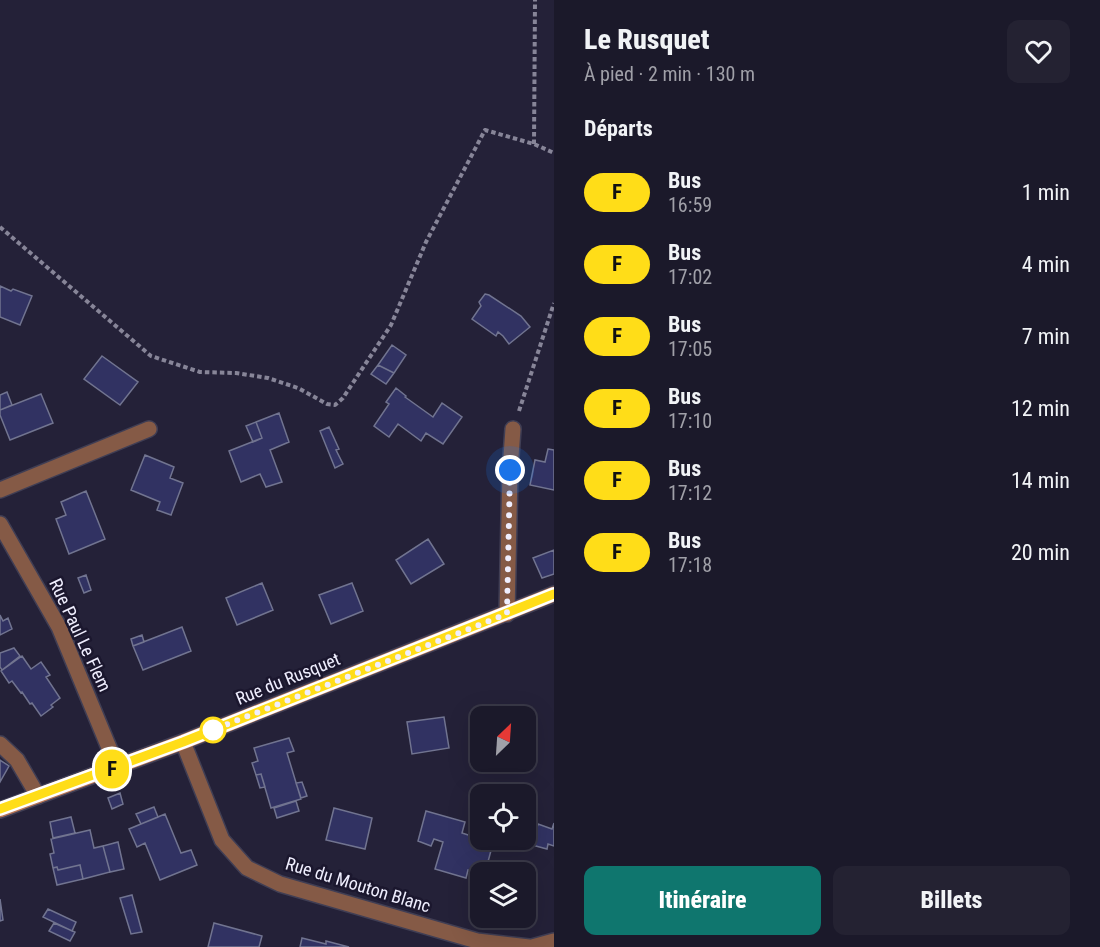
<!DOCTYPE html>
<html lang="fr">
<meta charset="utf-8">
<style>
body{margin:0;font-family:"Roboto Condensed",sans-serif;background:#242232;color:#f1f3f6;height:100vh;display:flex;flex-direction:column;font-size:22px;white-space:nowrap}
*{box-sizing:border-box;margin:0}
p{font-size:20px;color:#a0a0a8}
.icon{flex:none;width:33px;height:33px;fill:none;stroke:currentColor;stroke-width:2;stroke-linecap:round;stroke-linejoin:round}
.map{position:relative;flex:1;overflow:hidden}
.panel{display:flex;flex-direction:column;background:#1b192a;width:546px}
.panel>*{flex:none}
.badge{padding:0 12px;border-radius:20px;font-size:21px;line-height:39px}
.needle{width:39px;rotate:25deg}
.fabs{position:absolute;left:470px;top:706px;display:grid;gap:12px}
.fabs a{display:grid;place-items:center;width:66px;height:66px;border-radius:12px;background:#1b192a;box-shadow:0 6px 24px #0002,0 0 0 2px #393847;font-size:30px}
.you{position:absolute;width:30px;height:30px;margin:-15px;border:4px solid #fff;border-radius:50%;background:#1a73e8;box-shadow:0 0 0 9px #1a73e833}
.map>.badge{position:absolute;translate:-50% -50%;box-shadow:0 0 0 3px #fff}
h2{padding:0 30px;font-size:22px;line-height:54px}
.round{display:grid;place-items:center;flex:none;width:63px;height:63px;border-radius:12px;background:#242232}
.summary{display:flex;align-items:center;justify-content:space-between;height:102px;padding:0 30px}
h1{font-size:28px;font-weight:800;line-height:45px}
.action{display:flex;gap:12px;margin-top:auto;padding:12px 30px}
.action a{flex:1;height:69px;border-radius:12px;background:#0f766e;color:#fff;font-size:24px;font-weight:800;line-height:69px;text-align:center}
.action a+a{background:#242232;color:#f1f3f6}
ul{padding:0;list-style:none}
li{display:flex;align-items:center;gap:18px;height:72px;padding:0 30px}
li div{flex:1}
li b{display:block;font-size:22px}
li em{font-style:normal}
li .badge{min-width:66px;font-weight:700;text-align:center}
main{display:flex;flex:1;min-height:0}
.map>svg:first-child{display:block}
.building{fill:#313262;stroke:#717490;stroke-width:1.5}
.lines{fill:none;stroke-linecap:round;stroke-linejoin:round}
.street-casing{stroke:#403e54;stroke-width:18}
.secondary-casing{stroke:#403e54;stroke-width:18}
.path{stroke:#878598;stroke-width:4;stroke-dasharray:4.5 3;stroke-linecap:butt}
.street{stroke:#855a46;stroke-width:15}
.secondary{stroke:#bc7858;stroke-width:15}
.line-casing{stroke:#fff;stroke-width:14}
.line{stroke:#ffdd18;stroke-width:9}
.walk{stroke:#efeefe;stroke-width:6;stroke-dasharray:0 10.8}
.stop-dot{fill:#fff;stroke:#ffdd18;stroke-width:3}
.labels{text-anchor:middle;stroke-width:5;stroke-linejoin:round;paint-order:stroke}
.street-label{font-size:18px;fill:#efeefe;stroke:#1b172e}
</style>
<main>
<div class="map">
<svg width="554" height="947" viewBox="0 0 554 947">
<rect width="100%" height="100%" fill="#242138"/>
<!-- building -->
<path class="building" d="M0,286L11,291L13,289L32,296L20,325L0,317Z
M485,294L489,295L521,316L530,327L509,344L503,336L498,332L496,336L472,319L481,306L479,302Z
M392,345L406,355L394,373L378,365Z
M102,356L138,382L120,405L84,379Z
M378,365L394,373L386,384L371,374Z
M396,388L406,396L405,397L433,417L442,403L462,417L443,444L426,433L421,441L398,424L389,437L374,426L389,404L386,402Z
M7,392L12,405L0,410V395Z
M41,394L53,423L10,440L0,415V410Z
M279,413L289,442L270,450L282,482L266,487L260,474L241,482L229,451L262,438L256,422Z
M256,422L262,438L253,442L246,426Z
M329,427L339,449L336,450L343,464L335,468L320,431Z
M548,449L554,450V490L530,485L535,460L545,462Z
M145,455L174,467L170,478L183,483L171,515L157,510L160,502L131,490Z
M86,491L105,539L69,554L56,519L66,515L61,502Z
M428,539L444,564L411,584L396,560Z
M554,550V574L542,578L533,558Z
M86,575L91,590L84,593L78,578Z
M262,583L273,610L237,625L226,598Z
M352,583L363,611L331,624L319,595Z
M0,615L3,621L8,618L12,629L0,635Z
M182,627L191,651L143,670L133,646Z
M142,635L144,642L133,646L131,639Z
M14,648L20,656L2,670L0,667V653Z
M22,656L31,669L41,662L50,675L46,677L60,698L51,705L53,707L41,716L32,703L30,704L22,692L21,693L12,681L9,683L1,671Z
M444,717L449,748L412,754L407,722Z
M289,738L294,751L287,753L301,799L271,808L261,774L256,775L252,763L258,761L254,748Z
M0,760L9,766L0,782Z
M261,774L265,787L260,788L256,775Z
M302,782L307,796L301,798L296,783Z
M120,793L123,804L112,809L108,798Z
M296,801L299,811L277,818L274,808Z
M154,807L158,817L141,824L136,814Z
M334,808L372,818L365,849L326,840Z
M426,811L465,822L462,833L493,843L485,873L480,874L468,870L466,878L435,869L443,842L434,839L431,846L418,841Z
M165,814L181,853L191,850L197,865L160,880L145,843L137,847L129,829Z
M71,817L75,833L53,838L50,822Z
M554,823V846L548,844L547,849L532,845L538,824L552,829Z
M90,830L94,848L103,846L110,872L83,879L80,865L58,870L57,867L53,868L50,854L54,853L51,839Z
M118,842L124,869L110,872L103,846Z
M80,865L83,879L57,885L53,868L57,867L58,870Z
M132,895L142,932L131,934L120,898Z
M0,899L3,920L0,921Z
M48,909L76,922L72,931L43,917Z
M54,923L75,932L70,941L49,931Z
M214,923L262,936L259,947H208Z
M302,938L326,944V941L349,947H300Z"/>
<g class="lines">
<defs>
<path id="street" d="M0,490L149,429
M0,524L59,627L117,767
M507,614L510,470L513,429
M183,742L222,840L247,868L280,884L477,941L529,947
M0,744L17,760L38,796
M532,947L554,941"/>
<path id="secondary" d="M0,810L183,742L554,594"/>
</defs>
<!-- street casing -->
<use href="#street" class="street-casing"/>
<!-- secondary casing -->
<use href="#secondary" class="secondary-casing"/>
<!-- path -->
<path class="path" d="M534,144L535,0
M0,227L151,356L200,372L236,373L268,378L298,388L327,404L335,405L343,398L391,325L426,242L485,130L534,144L554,153
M519,411L554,303"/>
<!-- street -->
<use href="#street" class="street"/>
<!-- secondary -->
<use href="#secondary" class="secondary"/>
</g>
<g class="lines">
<defs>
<path id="line" d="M0,809L183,742L554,594"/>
</defs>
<!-- line casing -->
<use href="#line" class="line-casing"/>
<!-- line -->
<use href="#line" class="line"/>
<!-- walk -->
<path class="walk" d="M213,730L205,733L507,614L510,470"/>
</g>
<!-- markers -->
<circle class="stop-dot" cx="213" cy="730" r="12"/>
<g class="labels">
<!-- street labels -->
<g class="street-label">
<text transform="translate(80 635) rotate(65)" y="6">Rue Paul Le Flem</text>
<text transform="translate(288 679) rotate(-22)" y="6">Rue du Rusquet</text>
<text transform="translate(358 885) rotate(17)" y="6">Rue du Mouton Blanc</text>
</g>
</g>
</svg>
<div class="fabs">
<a><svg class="needle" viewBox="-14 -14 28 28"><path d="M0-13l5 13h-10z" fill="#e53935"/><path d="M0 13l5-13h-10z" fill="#a0a0a8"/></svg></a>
<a><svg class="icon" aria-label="locate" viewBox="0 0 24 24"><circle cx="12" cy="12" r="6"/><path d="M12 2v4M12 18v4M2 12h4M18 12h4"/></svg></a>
<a><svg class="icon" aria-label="layers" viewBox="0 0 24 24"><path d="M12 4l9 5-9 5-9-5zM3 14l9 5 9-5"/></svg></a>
</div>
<div class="you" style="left:510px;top:470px"></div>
<b class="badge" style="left:112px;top:769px;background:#ffdd18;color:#111">F</b>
</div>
<section class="panel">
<div class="summary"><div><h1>Le Rusquet</h1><p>À pied · 2 min · 130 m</p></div><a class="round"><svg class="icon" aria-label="heart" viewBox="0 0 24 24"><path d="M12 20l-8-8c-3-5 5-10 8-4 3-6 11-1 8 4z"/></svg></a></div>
<h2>Départs</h2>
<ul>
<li><span class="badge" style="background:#ffdd18;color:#111">F</span><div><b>Bus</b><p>16:59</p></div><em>1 min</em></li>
<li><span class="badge" style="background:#ffdd18;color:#111">F</span><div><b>Bus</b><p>17:02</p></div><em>4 min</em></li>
<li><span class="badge" style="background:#ffdd18;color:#111">F</span><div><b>Bus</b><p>17:05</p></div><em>7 min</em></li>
<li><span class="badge" style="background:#ffdd18;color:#111">F</span><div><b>Bus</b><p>17:10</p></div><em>12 min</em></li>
<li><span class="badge" style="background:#ffdd18;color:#111">F</span><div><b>Bus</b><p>17:12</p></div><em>14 min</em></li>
<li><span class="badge" style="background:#ffdd18;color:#111">F</span><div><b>Bus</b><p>17:18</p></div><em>20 min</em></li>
</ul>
<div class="action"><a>Itinéraire</a><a>Billets</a></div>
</section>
</main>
